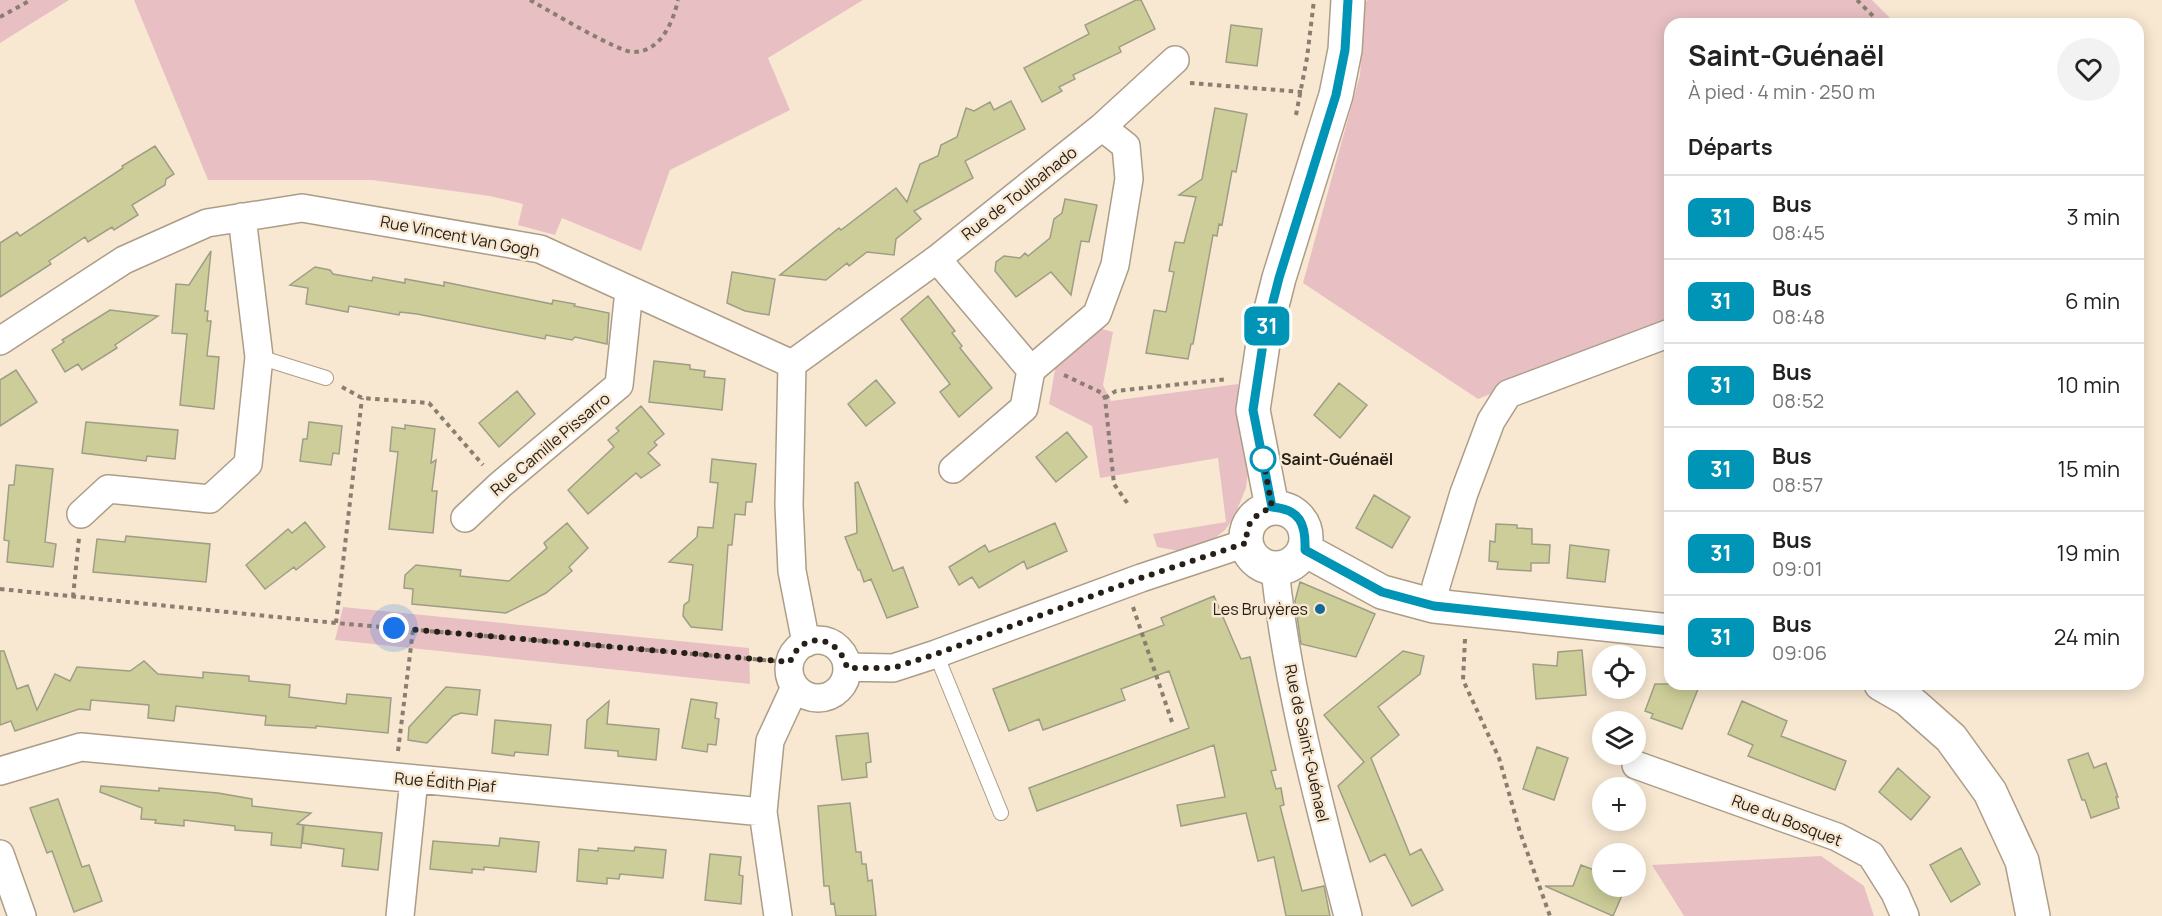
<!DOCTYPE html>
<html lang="fr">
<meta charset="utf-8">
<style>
body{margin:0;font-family:Manrope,sans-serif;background:#f2f2f2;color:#222;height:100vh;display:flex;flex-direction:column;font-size:22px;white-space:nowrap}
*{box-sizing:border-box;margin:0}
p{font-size:20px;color:#767676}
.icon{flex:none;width:33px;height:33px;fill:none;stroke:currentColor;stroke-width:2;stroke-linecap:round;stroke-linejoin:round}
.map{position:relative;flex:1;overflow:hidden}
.drawer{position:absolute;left:1664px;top:18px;width:480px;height:672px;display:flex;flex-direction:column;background:#fff;border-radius:18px;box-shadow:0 3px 15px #0003}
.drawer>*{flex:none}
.badge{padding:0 12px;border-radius:9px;font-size:21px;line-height:39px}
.controls{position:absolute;left:1592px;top:645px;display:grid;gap:12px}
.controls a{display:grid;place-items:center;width:54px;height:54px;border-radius:50%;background:#fff;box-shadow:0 3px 15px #0003;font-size:30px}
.you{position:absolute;width:30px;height:30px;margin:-15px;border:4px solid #fff;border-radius:50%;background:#1a73e8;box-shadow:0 0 0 9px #1a73e833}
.map>.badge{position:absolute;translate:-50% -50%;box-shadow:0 0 0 3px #fff}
h2{padding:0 24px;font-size:22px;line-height:54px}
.round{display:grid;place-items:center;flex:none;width:63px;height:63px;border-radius:32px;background:#f2f2f2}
.headline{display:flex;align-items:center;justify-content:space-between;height:102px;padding:0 24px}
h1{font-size:28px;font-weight:700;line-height:45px}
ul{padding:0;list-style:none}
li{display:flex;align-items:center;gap:18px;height:84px;padding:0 24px;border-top:2px solid #e0e0e0}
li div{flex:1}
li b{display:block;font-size:22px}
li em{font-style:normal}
li .badge{min-width:66px;font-weight:700;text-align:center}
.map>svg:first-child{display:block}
.green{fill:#e8c0c4}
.building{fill:#cccd98;stroke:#9e9e86;stroke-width:1.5}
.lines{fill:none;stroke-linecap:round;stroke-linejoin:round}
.service-casing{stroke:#ac9d88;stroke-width:16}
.minor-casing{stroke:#ac9d88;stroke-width:30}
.tertiary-casing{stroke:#ac9d88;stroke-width:36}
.path{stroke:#897e6f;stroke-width:4;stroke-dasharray:4.5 4.5;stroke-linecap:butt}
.service{stroke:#fff;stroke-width:14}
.minor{stroke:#fff;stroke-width:27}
.tertiary{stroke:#fff;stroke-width:33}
.line-casing{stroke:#fff;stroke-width:14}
.line{stroke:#0094b7;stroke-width:9}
.walk{stroke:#262018;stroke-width:6;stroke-dasharray:0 10.8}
.stop-dot{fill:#fff;stroke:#0094b7;stroke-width:3}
.poi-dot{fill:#13699a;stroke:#f8e8d2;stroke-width:2}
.labels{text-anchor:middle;stroke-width:5;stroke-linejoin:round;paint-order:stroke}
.street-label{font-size:16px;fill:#262018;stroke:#f8e8d2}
.stop-label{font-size:16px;font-weight:bold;fill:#262018;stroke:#f8e8d2;text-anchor:start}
.poi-label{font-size:16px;fill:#262018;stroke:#f8e8d2;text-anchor:end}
</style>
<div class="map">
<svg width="2162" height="916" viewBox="0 0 2162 916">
<rect width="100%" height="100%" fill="#f8e8d2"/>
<!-- green -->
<path class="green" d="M0,0H69L0,43Z
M134,0H863L768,58L790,110L670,170L641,251L562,218L555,235L518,225L523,204L490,196L372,180H208Z
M1368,0H1872L1896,24H1670L1669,322L1478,399L1303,283L1360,75L1364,2Z
M1099,328L1113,332L1103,385L1111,401L1238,384L1248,472L1246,488L1234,517L1225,530L1209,543L1180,551L1157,547L1153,534L1226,522L1218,458L1100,478L1092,426L1049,404L1056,364Z
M343,607L749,648L750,684L335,640Z
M1821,856L1864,886L1874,916H1684L1652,865Z"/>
<!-- building -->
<path class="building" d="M1136,0H1141L1155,29L1119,47L1121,52L1073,75L1075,79L1059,87L1062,91L1042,102L1024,68L1089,34L1085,25Z
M1231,25L1262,29L1257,66L1226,62Z
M1011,101L1025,129L965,161L973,178L914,211L921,219L896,239L894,255L867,252L849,266L847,263L826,280L780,275L839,228L841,230L896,188L907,202L920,164L938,156L941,145L957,137L966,108L974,111L990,102L994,110Z
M1215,108L1247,114L1236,172L1232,171L1222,225L1219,224L1217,236L1213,235L1193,344H1191L1188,359L1146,353L1154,310L1166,312L1174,272L1169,271L1175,242L1184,243L1196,197L1179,195L1202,179Z
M155,146L174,174L166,179L165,185L132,205L138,215L114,230L112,227L88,242L85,237L49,261L51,264L0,297V243L17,232L20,236L123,168L122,166Z
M1065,199L1097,205L1089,242L1081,241L1071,295L1051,272L1016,297L995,271L996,262L1004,256L1020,258L1025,253L1028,256L1050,238L1054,219L1062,213Z
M211,251L205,311H208L207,321H211L207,356L219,357L214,409L180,405L187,334L172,333L176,284L189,285Z
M315,267L330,270L333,274L372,281L373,277L405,283V279L444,286V282L552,304L553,300L575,304L574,306L609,313L607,344L575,337L572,340L546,335L545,339L417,314L400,312L399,315L349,306L348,312L306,304L308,288L290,285Z
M732,272L775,279L769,315L745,311L727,303Z
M928,296L955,331L952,333L962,346L960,348L992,388L959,417L940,392L950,384L901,319Z
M110,310L158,316L115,345L117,348L82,370L78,364L65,372L52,350L64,342L62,340Z
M654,361L690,365V369L705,371L704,377L725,379L722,410L649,402Z
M16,370L37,402L0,426V380Z
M876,380L895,403L866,426L848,404Z
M1339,383L1367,405L1340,438L1314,415Z
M517,391L535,414L499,447L479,423Z
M641,406L664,434L654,442L657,445L648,453L660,465L641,478L636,473L588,514L568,490L614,447L608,440L619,431L616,428Z
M86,422L178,430L175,459L147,456L146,461L82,453Z
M309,422L342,426L339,454L333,453L331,465L300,461L303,439H307Z
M405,425L435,429L431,463L436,460L432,491H437L433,533L389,529L398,452L390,451L392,427L405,429Z
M1067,432L1087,457L1056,482L1036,457Z
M712,459L756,464L752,502H746L745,515L735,514L732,545H728L722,630L691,627L683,616L684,605L689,601L693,565L669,562L697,537L698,527L713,528L718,483L710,482Z
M16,465L53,469L45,542L56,544L53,567L7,562L9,541L4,540L9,485H14Z
M858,482L893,571L903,567L918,607L887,618L871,579L864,582L860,570H858L845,537L857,533L855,483Z
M1374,495L1410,517L1392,548L1356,528Z
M305,522L325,547L296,570L294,567L265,589L246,565L288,529L292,533Z
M567,523L588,548L569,567L572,571L546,593L506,613L412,604L413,589L404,588L405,575L416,565L461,570L460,576L509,581L547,548L544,543Z
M1055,523L1067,551L1027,569L1024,561L979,588L972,577L959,585L949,567L985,545L989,552Z
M1496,524L1517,525V528L1532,529V544L1550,545L1549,563H1531V571L1497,569L1498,562L1489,561L1490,541L1495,542Z
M126,536L210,544L206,582L93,572L97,539L125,542Z
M1570,545L1609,550L1605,582L1567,578Z
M1300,582L1375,614L1356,657L1301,644L1295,601Z
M1214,596L1241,659L1250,657L1276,770L1271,771L1276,789L1281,788L1284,805L1280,806L1302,891L1324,886L1330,916H1286L1274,857L1258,861L1246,813L1181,826L1177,805L1225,797L1214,745L1037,811L1029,788L1189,728L1169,671L1121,689L1125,700L1043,730L1039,719L1009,731L993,689L1164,625L1161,618Z
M1582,650L1586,695L1536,699L1533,664L1557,666L1558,652Z
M0,651H4L17,689L28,685L37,710L55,674L70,681L77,667L130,671L144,661L158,674L203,678V672L249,676V681L290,685L289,697L346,704L347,694L391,698L388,733L316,726V728L265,725L266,716L176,706L174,721L148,718L149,705L91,700L90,710L79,709L15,731L11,721L0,725Z
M1403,651L1424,656L1420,674L1378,707L1399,735L1371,758L1410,855L1421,849L1443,890L1412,906L1385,854L1370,862L1338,786L1364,762L1324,715Z
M1655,684H1700L1682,729L1651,718L1653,714L1645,711Z
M446,687L480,690L477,715L461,713L453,716L427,743L408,740L409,727Z
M691,699L717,703L715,718L719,719L716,745L708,744L707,752L682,748Z
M609,701L607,724L659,729L656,760L618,756V751L585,748L587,720Z
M1742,701L1787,721L1781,736L1846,761L1835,790L1748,756L1753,745L1728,734Z
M495,720L551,725L548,755L515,752L514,756L492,753Z
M868,733L871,762L866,763L867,777L842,780L836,736Z
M1537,747L1568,758L1554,800L1523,789Z
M2088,753L2094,768L2106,763L2118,797H2116L2119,808L2091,818L2085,800H2082L2068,760Z
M1898,768L1930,797L1911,820L1879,792Z
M101,786L159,791V788L218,793L252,799V806L311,813L297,824L303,825L301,848L271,845L272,833L235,830V826L184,820V826L155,823L156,820L141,819L142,808L100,792Z
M58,799L82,867L89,865L102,901L74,912L52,851L47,853L30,808Z
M850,803L856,852H861L862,864H866L868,881L872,880L876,916H836L834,903L831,904L829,886H824L818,806Z
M304,825L382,833L378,870L342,866L344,849L302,843Z
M500,838L539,842L536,872L484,867V870L472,869V873L430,869L433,841L499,846Z
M635,847L666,850L663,878L620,874L619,879L607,878V884L577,881L579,849L598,851V848L634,851Z
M1961,848L1980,884L1951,902L1930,865Z
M710,854L741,857L739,875L743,876L741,904L705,900Z
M1581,865L1602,873V886H1626L1613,916L1545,886H1573Z"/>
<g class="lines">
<defs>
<path id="service" d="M259,357L326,378
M936,654L1001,813"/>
<path id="minor" d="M937,259L1031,370
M0,341L124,260L207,223L302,208L540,249L792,364
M792,364L937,259L1102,127
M792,364L789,505L792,571L806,643
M953,469L1024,408L1031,370L1097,314L1115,265L1129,179L1126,146L1102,127L1175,60
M81,514L108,489L210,499L248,464L259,357L242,217
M465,518L500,485L619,385L629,291
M1275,569C1287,686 1319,803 1348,916
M1434,606L1436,586L1464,493L1491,421L1508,394L1670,333
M789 669a29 29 0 1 1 58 0a29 29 0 1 1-58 0Z
M847,667L893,668L936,654L1141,578L1246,543
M1636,765L1837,837L1871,855L1895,893L1905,916
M0,771L81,747L763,812
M0,854L22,916
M400,916L414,779
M778,916L763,812L770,741L795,687"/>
<path id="tertiary" d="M1272,507L1253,410L1264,337L1279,278L1336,95L1345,50L1348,0
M1246 538a30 30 0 1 1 60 0a30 30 0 1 1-60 0Z
M1305,550L1382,592L1434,606L1670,631
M1881,684L1907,699L1951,738L1990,792L2022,861L2033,916"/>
</defs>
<!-- service casing -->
<use href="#service" class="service-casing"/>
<!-- minor casing -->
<use href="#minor" class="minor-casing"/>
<!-- tertiary casing -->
<use href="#tertiary" class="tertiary-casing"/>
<!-- path -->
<path class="path" d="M530,0C548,10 618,52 633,52C661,52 673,22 678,0
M1857,0L1881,24
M0,17L31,0
M1190,83L1302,92
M1296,115L1307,58L1314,0
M1064,375L1102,393L1105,398L1114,484L1128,504
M342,387L362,398L429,403L483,465
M1105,398L1116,391L1228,379
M0,589L336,623L786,662
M73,597L79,538
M1133,607L1172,722
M336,623L362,398
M1465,639L1463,680L1499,758L1520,832L1550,916
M398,751L413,630"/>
<!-- service -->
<use href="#service" class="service"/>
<!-- minor -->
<use href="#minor" class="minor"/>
<!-- tertiary -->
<use href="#tertiary" class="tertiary"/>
</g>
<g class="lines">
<defs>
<path id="line" d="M1348,0L1345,50L1336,95L1279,278L1264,337L1253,410L1272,507C1300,509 1306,524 1305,550L1382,592L1434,606L1670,631"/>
</defs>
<!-- line casing -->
<use href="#line" class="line-casing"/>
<!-- line -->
<use href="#line" class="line"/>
<!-- walk -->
<path class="walk" d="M394,628L790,662C802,630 839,635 847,668H893L936,654L1141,578L1246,543C1247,521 1252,517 1272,507L1263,459"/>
</g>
<!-- markers -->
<circle class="stop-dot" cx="1263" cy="459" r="12"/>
<circle class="poi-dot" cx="1320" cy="609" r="6"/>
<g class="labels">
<!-- street labels -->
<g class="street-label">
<text transform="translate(1019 193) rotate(-38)" y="6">Rue de Toulbahado</text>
<text transform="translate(460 236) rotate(11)" y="6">Rue Vincent Van Gogh</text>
<text transform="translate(550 444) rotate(-40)" y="6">Rue Camille Pissarro</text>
<text transform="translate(1307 743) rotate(78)" y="6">Rue de Saint-Guénael</text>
<text transform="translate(445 782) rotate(5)" y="6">Rue Édith Piaf</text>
<text transform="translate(1787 820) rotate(21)" y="6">Rue du Bosquet</text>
</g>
<!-- stop labels -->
<g class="stop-label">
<text x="1281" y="465">Saint-Guénaël</text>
</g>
<!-- poi labels -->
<g class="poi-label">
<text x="1308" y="615">Les Bruyères</text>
</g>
</g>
</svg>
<div class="controls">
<a><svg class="icon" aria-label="locate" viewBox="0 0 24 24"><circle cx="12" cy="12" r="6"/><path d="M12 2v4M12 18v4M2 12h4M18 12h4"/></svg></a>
<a><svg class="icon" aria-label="layers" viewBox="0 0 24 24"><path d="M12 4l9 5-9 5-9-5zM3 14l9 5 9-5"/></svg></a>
<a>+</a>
<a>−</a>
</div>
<div class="you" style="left:394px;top:628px"></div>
<b class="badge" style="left:1267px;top:326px;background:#0094b7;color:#fff">31</b>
<section class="drawer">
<div class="headline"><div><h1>Saint-Guénaël</h1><p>À pied · 4 min · 250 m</p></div><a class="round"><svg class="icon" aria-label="heart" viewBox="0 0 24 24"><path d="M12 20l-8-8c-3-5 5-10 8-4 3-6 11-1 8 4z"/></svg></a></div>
<h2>Départs</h2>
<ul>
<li><span class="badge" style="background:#0094b7;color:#fff">31</span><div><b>Bus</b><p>08:45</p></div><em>3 min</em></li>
<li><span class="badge" style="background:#0094b7;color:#fff">31</span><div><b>Bus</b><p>08:48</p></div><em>6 min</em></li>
<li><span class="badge" style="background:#0094b7;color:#fff">31</span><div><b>Bus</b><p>08:52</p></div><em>10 min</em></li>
<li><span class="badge" style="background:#0094b7;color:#fff">31</span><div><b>Bus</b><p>08:57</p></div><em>15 min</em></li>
<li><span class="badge" style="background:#0094b7;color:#fff">31</span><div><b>Bus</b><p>09:01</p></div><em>19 min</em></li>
<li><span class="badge" style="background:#0094b7;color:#fff">31</span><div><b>Bus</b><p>09:06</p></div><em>24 min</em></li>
</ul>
</section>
</div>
